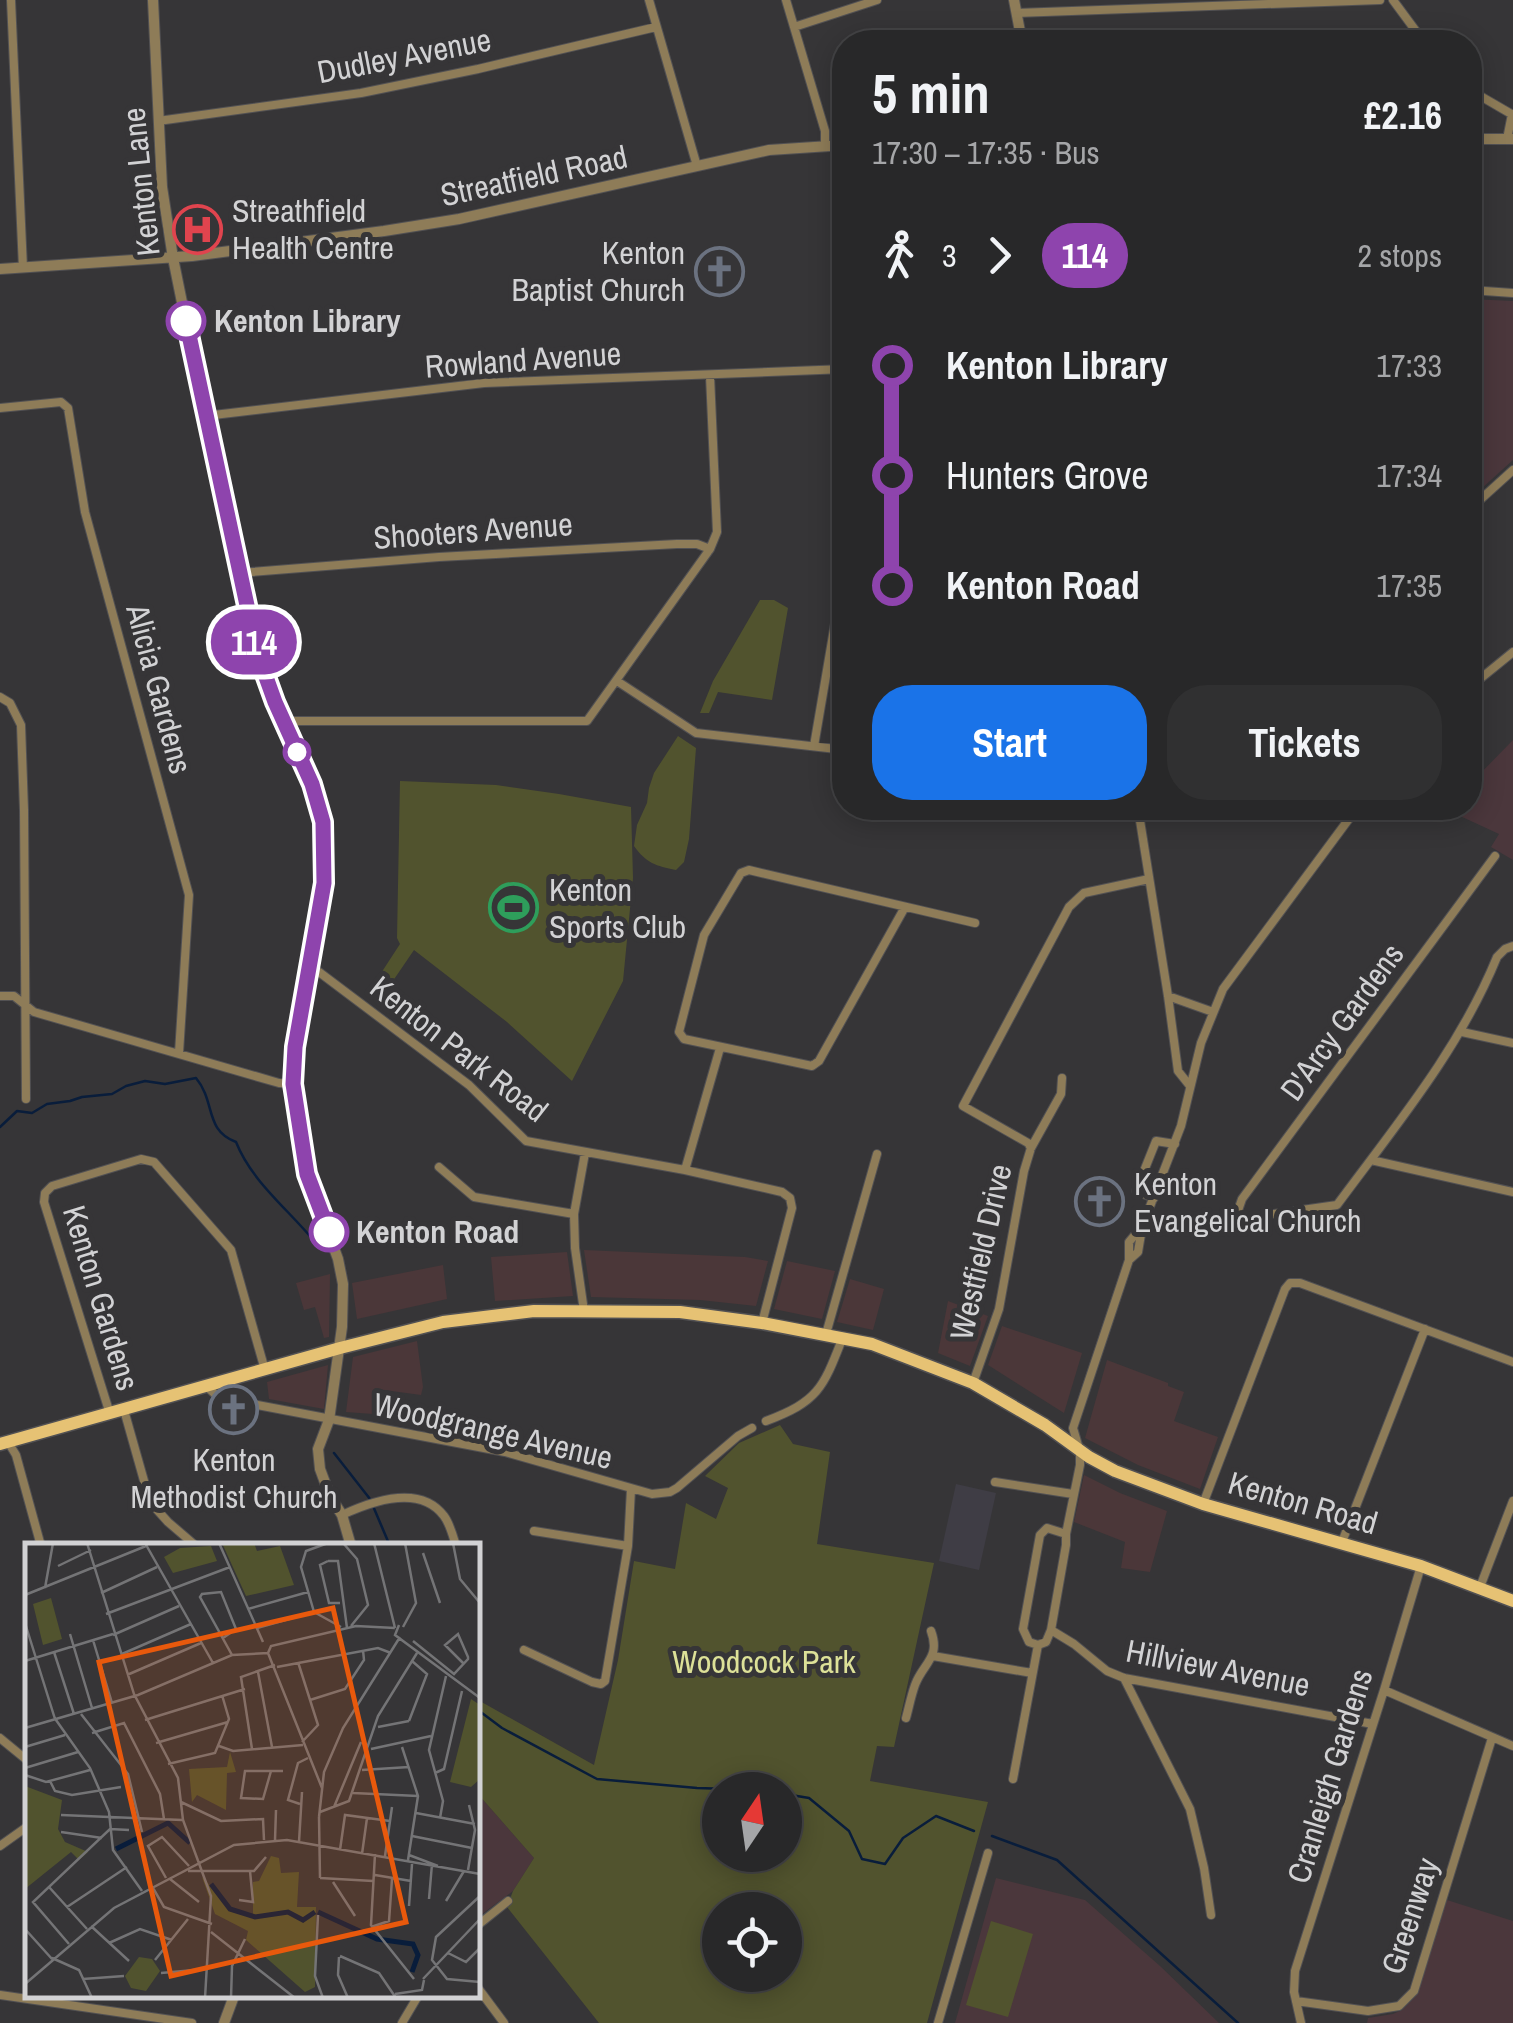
<!DOCTYPE html>
<meta charset="utf-8">
<style>
body{margin:0;font-family:"Archivo Narrow",sans-serif;background:#303031;color:#f1f3f6;height:100vh;display:flex;flex-direction:column;font-size:38px;white-space:nowrap}
*{box-sizing:border-box;margin:0}
p{font-size:32px;color:#a5a6a8}
.icon{flex:none;width:55px;height:55px;fill:none;stroke:currentColor;stroke-width:2;stroke-linecap:round;stroke-linejoin:round}
.map{position:relative;flex:1;overflow:hidden}
.details{position:absolute;left:832px;top:30px;width:650px;height:790px;display:flex;flex-direction:column;background:#282829;border-radius:40px;box-shadow:0 5px 25px #0003,0 0 0 2px #444446}
.details>*{flex:none}
.badge{padding:0 20px;border-radius:32px;font-size:35px;line-height:65px}
.needle{width:65px;rotate:13deg}
.fabs{position:absolute;left:702px;top:1772px;display:grid;gap:20px}
.fabs a{display:grid;place-items:center;width:100px;height:100px;border-radius:50%;background:#282829;box-shadow:0 5px 25px #0003,0 0 0 2px #444446;font-size:50px}
.map>.badge{position:absolute;translate:-50% -50%;box-shadow:0 0 0 5px #fff}
.legs{display:flex;align-items:center;gap:15px;height:110px;padding:0 40px;font-size:32px}
.legs p{margin-inline-start:auto}
.headline{display:flex;align-items:center;justify-content:space-between;height:170px;padding:0 40px}
h1{font-size:55px;font-weight:800;line-height:75px}
.primary-button{display:flex;gap:20px;margin-top:auto;padding:20px 40px}
.primary-button a{flex:1;height:115px;border-radius:40px;background:#1a73e8;color:#fff;font-size:40px;font-weight:800;line-height:115px;text-align:center}
.primary-button a+a{background:#303031;color:#f1f3f6}
ul{padding:0 40px;list-style:none}
li{display:flex;align-items:center;gap:35px;height:110px;font-size:38px}
li i{display:grid;place-items:center;width:15px;height:100%;margin:0 12px;background:currentColor}
li i::after{content:'';width:25px;height:25px;margin:-12px;border:8px solid;border-radius:50%;background:#282829}
li p{margin-inline-start:auto}
li:first-child i{background:linear-gradient(#0000 50%,currentColor 0)}
li:last-child i{background:linear-gradient(currentColor 50%,#0000 0)}
.map>svg:first-child{display:block}
.commercial{fill:#4b3739}
.built{fill:#3f3d45}
.education{fill:#4b373c}
.green{fill:#51532e;fill-rule:evenodd}
.lines{fill:none;stroke-linecap:round;stroke-linejoin:round}
.stream{stroke:#091d3b;stroke-width:2.5}
.minor-casing{stroke:#525153;stroke-width:10}
.tertiary-casing{stroke:#525153;stroke-width:12}
.primary-casing{stroke:#525153;stroke-width:15}
.minor{stroke:#8e7c58;stroke-width:8}
.tertiary{stroke:#8e7c58;stroke-width:10}
.primary{stroke:#e6c274;stroke-width:12}
.line-1-casing{stroke:#fff;stroke-width:22}
.line-1{stroke:#8e44ad;stroke-width:15}
.stop-1-dot{fill:#fff;stroke:#8e44ad;stroke-width:5}
.labels{text-anchor:middle;stroke-width:10;stroke-linejoin:round;paint-order:stroke}
.street-label{font-size:32px;fill:#d2d2d4;stroke:#363537}
.poi-label{font-size:32px;fill:#d2d2d4;stroke:#363537;text-anchor:start}
.stop-label{font-size:32px;font-weight:bold;fill:#d2d2d4;stroke:#363537;text-anchor:start}
.park-label{font-size:32px;fill:#dde198;stroke:#363537}
.inset-river{fill:none;stroke:#091d3b;stroke-width:5}
.inset-road{fill:none;stroke:#747476;stroke-width:2.5}
.view{fill:#e8590c;fill-opacity:0.15;stroke:#e8590c;stroke-width:5}
.inset-edge{fill:none;stroke:#d2d2d4;stroke-width:5}
</style>
<div class="map">
<svg width="1513" height="2023" viewBox="0 0 1513 2023">
<rect width="100%" height="100%" fill="#363537"/>
<!-- commercial -->
<path class="commercial" d="M584,1250L745,1257L768,1261L756,1306L700,1300L591,1297Z
M567,1252L573,1296L495,1301L491,1257Z
M787,1261L835,1271L822,1319L774,1309Z
M443,1265L447,1299L357,1319L352,1283Z
M330,1274L329,1337L324,1338L315,1307L304,1310L296,1283Z
M850,1279L884,1289L873,1330L837,1322Z
M948,1301L988,1316L970,1366L938,1353Z
M1002,1326L1082,1353L1064,1413L988,1365Z
M417,1341L423,1387L421,1395L377,1389L373,1414L346,1412L353,1357Z
M1107,1360L1168,1383V1386L1184,1392L1174,1421L1218,1437L1200,1489L1138,1465L1085,1438Z
M328,1365L324,1409L269,1399L267,1382Z
M1084,1475L1120,1493L1167,1511L1150,1572L1121,1568L1125,1542L1074,1522Z"/>
<!-- built -->
<path class="built" d="M956,1484L996,1493L979,1570L939,1561Z"/>
<!-- education -->
<path class="education" d="M1470,299L1513,301V460L1481,489L1470,477Z
M1513,740V860L1491,847L1499,834L1445,809L1447,808H1470V784Z
M478,1794L534,1858L513,1891L478,1917Z
M996,1878L1085,1900L1160,1966L1219,2023H955Z
M1447,1900L1513,1921V2023H1367L1368,2018L1393,2014L1402,2010L1415,1997Z"/>
<!-- green -->
<path class="green" d="M760,600H774L788,608L772,700L718,692L709,713H700L713,681Z
M678,736L696,748L689,839L684,862L676,870C656,866 646,863 634,846L637,825L647,803L649,788L654,773Z
M400,781L496,785L559,794L631,807L633,878L623,981L572,1081L507,1022L414,950L384,994L372,987L400,944L397,938Z
M780,1425L793,1444L830,1452L817,1544L934,1563L894,1747L877,1746L870,1781L988,1802L927,2023H599L507,1907L513,1891L534,1858L478,1794V1700L594,1765L618,1660L634,1561L675,1569L686,1503L716,1519L728,1488L705,1476L739,1443ZM720,1790H785V1855H720ZM720,1910H785V1975H720Z
M991,1921L1033,1934L1008,2017L966,2005Z"/>
<g class="lines">
<!-- stream -->
<path class="stream" d="M0,1127L17,1111L32,1113L47,1104L70,1101L82,1097L112,1094L126,1086L145,1081L165,1084L196,1078C216,1102 204,1130 236,1142C252,1182 288,1209 315,1242
M334,1453L370,1499
M373,1506L390,1546
M478,1710L502,1728L597,1779L697,1788L762,1790
M785,1794L809,1798L849,1831L862,1859L885,1864L903,1838L936,1816L974,1831
M992,1836L1057,1860L1238,2023"/>
<defs>
<path id="minor" d="M11,0L23,268
M649,0L697,166
M786,0L825,131V145
M1393,0L1424,42
M1016,13L1380,0
M794,27L877,0
M1470,90L1513,115
M158,121L361,93L478,69L656,27
M1507,139L1512,114
M1470,290L1513,293
M0,408L61,402L68,408L85,512L189,895L179,1053
M205,416L484,383L845,369
M1470,509L1513,470
M239,573L439,557L677,544H697L710,549
M617,681L696,733L845,750
M1470,687L1513,652
M0,697L10,703L21,725L24,810L26,1099
M283,721H587L710,549L717,532L710,376
M814,746L845,565
M1138,808L1168,996L1178,1071L1190,1086
M905,907L819,1061L812,1066L684,1039L679,1032L704,935L741,873L749,870L975,923
M309,969L319,972L469,1085L526,1141L685,1170L782,1192L790,1198L792,1208L762,1323
M0,996H14L34,1012L279,1083L293,1084
M1168,996L1213,1012
M1462,1032L1513,1043
M1031,1148L1028,1143L963,1106L1069,907L1084,893L1149,879
M1371,1160L1513,1192
M439,1167L474,1197L574,1214
M685,1170L720,1048
M1154,1198L1136,1191L1156,1141L1175,1144
M1235,1219L1242,1199L1495,856
M1142,1230L1153,1231L1337,1205C1396,1125 1459,1050 1497,957L1505,949L1513,946
M1129,1260L1138,1252L1141,1234L1149,1209L1181,1126L1201,1043L1223,989L1357,808
M584,1311L575,1248L574,1214L585,1153
M826,1334L877,1154
M973,1383L999,1309L1024,1171L1031,1148L1061,1094L1062,1078
M206,1386L215,1394L231,1400L505,1452L652,1494L670,1492L677,1488L738,1436L752,1428
M124,1410L150,1502L168,1522L196,1546
M110,1414L44,1202L45,1193L52,1186L141,1159L154,1162L231,1250L265,1370
M766,1421C819,1401 823,1388 843,1337
M8,1442L16,1455L41,1546
M995,1482L1073,1494
M1203,1504L1285,1289L1290,1283H1300L1513,1362
M342,1515C372,1501 420,1484 444,1516C450,1524 453,1536 456,1546
M534,1531L628,1546
M1066,1534L1047,1528L1040,1535L1023,1629L1029,1642L1038,1645L1046,1642L1051,1630L1066,1545V1534L1080,1465V1452L1073,1428L1129,1260V1242L1134,1236L1141,1234
M1342,1542L1425,1329
M1480,1587L1513,1501
M1051,1630L1074,1644L1107,1671L1124,1678L1373,1724
M524,1650L592,1682L601,1684L605,1681L628,1546L631,1489
M933,1656L1032,1673
M1124,1678L1190,1809L1204,1868L1211,1915
M1384,1690L1513,1746
M906,1718C909,1707 911,1696 915,1685C923,1663 941,1658 931,1631
M0,1738L28,1761
M1013,1779L1038,1645
M0,1846L28,1826
M478,1925L508,1901
M478,1988L504,2023
M0,1995L192,2023
M1296,2001L1368,2011L1399,2006L1414,1991L1492,1738
M402,2023L418,1996
M938,2023L988,1853
M1301,2023L1294,1992L1295,1971L1384,1690L1421,1566"/>
<path id="tertiary" d="M153,0L162,187L173,258L205,416L257,652L275,702L312,784L323,822L324,883L295,1047L293,1084L307,1174L338,1259L343,1284L342,1327L329,1420L318,1449L320,1469L330,1496L342,1515L351,1546
M1014,0L1022,42
M1470,139H1513
M0,269L192,256L384,231L459,219L769,150L845,145
M224,2023L234,1996"/>
<path id="primary" d="M0,1444L340,1348L443,1322L534,1311L680,1312L762,1323L872,1344L973,1383L1045,1425L1089,1457L1115,1471L1203,1504L1421,1566L1513,1601"/>
</defs>
<!-- minor casing -->
<use href="#minor" class="minor-casing"/>
<!-- tertiary casing -->
<use href="#tertiary" class="tertiary-casing"/>
<!-- primary casing -->
<use href="#primary" class="primary-casing"/>
<!-- minor -->
<use href="#minor" class="minor"/>
<!-- tertiary -->
<use href="#tertiary" class="tertiary"/>
<!-- primary -->
<use href="#primary" class="primary"/>
</g>
<g class="lines">
<defs>
<path id="line-1" d="M186,321L257,652L275,702L312,784L323,822L324,883L295,1047L293,1084L307,1174L329,1232"/>
</defs>
<!-- line-1 casing -->
<use href="#line-1" class="line-1-casing"/>
<!-- line-1 -->
<use href="#line-1" class="line-1"/>
</g>
<!-- icons -->
<defs>
<symbol id="hospital-ring" viewBox="-11 -11 22 22"><circle r="9.5" fill="#363537" stroke="#e0444e" stroke-width="1.5"/><path d="M-5-5h3v3.5h4V-5h3V5h-3V1.5h-4V5h-3Z" fill="#e0444e"/></symbol>
<symbol id="church-ring" viewBox="-11 -11 22 22"><circle r="9.5" fill="#363537" stroke="#6b7280" stroke-width="1.5"/><path d="M-1.2-6h2.4v3.5h3.3v2.4h-3.3V6h-2.4V-.1h-3.3v-2.4h3.3Z" fill="#6b7280"/></symbol>
<symbol id="stadium-ring" viewBox="-11 -11 22 22"><circle r="9.5" fill="#363537" stroke="#2e9e5b" stroke-width="1.5"/><path d="M0-5a6.5 5 0 1 0 0 10a6.5 5 0 1 0 0-10ZM-3.5-1.8h7v3.6h-7Z" fill="#2e9e5b"/></symbol>
</defs>
<g fill-rule="evenodd">
<use href="#hospital-ring" x="170" y="202" width="55" height="55"/>
<use href="#church-ring" x="692" y="244" width="55" height="55"/>
<use href="#stadium-ring" x="486" y="880" width="55" height="55"/>
<use href="#church-ring" x="1072" y="1174" width="55" height="55"/>
<use href="#church-ring" x="206" y="1382" width="55" height="55"/>
</g>
<!-- markers -->
<g class="stop-1-dot">
<circle cx="186" cy="321" r="18"/>
<circle cx="297" cy="752" r="12"/>
<circle cx="329" cy="1232" r="18"/>
</g>
<g class="labels">
<!-- street labels -->
<g class="street-label">
<text transform="translate(404 56) rotate(-11)" y="11">Dudley Avenue</text>
<text transform="translate(534 176) rotate(-12)" y="11">Streatfield Road</text>
<text transform="translate(141 182) rotate(-96)" y="11">Kenton Lane</text>
<text transform="translate(523 360) rotate(-4)" y="11">Rowland Avenue</text>
<text transform="translate(473 531) rotate(-4)" y="11">Shooters Avenue</text>
<text transform="translate(159 689) rotate(75)" y="11">Alicia Gardens</text>
<text transform="translate(1342 1022) rotate(-54)" y="11">D'Arcy Gardens</text>
<text transform="translate(459 1049) rotate(38)" y="11">Kenton Park Road</text>
<text transform="translate(981 1252) rotate(-77)" y="11">Westfield Drive</text>
<text transform="translate(101 1298) rotate(73)" y="11">Kenton Gardens</text>
<text transform="translate(493 1431) rotate(13)" y="11">Woodgrange Avenue</text>
<text transform="translate(1303 1503) rotate(16)" y="11">Kenton Road</text>
<text transform="translate(1218 1668) rotate(11)" y="11">Hillview Avenue</text>
<text transform="translate(1330 1776) rotate(-73)" y="11">Cranleigh Gardens</text>
<text transform="translate(1410 1916) rotate(-72)" y="11">Greenway</text>
</g>
<!-- poi labels -->
<g class="poi-label">
<text x="232" y="222">Streathfield<tspan x="232" dy="37">Health Centre</tspan></text>
<text x="685" y="264" text-anchor="end">Kenton<tspan x="685" dy="37">Baptist Church</tspan></text>
<text x="549" y="901">Kenton<tspan x="549" dy="37">Sports Club</tspan></text>
<text x="1134" y="1195">Kenton<tspan x="1134" dy="37">Evangelical Church</tspan></text>
<text x="234" y="1471" text-anchor="middle">Kenton<tspan x="234" dy="37">Methodist Church</tspan></text>
</g>
<!-- stop labels -->
<g class="stop-label">
<text x="214" y="332">Kenton Library</text>
<text x="356" y="1243">Kenton Road</text>
</g>
<!-- park labels -->
<g class="park-label">
<text x="764" y="1673">Woodcock Park</text>
</g>
</g>
<!-- overview -->
<g transform="translate(25 1543)">
<rect width="455" height="455" fill="#363537"/>
<path d="M197,0H229L232,8L255,3L269,42L221,53ZM186,3L192,18L148,30L139,14L155,5ZM26,55L37,96L18,102L8,61ZM446,156L455,162V236L446,244L425,239ZM205,209L211,229L202,230L201,267L172,252L167,259L164,226L202,224ZM0,243L37,257L33,286L40,299L63,309L54,317L46,309L0,346ZM246,313L254,315L256,330L274,329L272,364H291L290,444L280,449L221,397L223,388L190,371L177,334L206,365L228,372V339L234,338ZM114,414L127,416L135,428L121,448L106,445L100,433Z" fill="#51532e"/>
<path class="inset-river" d="M91,306L143,280L165,300M186,341L205,366L230,374L263,369L278,377L290,369M293,369L352,396L388,401L393,412L387,429"/>
<path class="inset-road" d="M62,0L109,151L153,235L158,277L186,353L180,455M120,0L188,120M194,0L238,99M303,0L281,8L276,24L289,69L316,84M318,0L332,16L343,62L326,83M349,0L370,85M428,0L435,36L455,60M398,10L415,60M303,18H313L322,85M303,18L295,22L304,60H315M33,23L66,7M20,45L28,0M76,50L132,24M0,52L121,3M223,66L283,49M81,71L205,24M0,80L30,176M374,82L370,92L455,155M378,84L391,60L380,0M232,85L289,69M45,91L67,165M88,92L154,63M198,95L211,86L196,49L177,51L175,54L207,112M68,97L87,160M388,98L429,131L443,116V114L433,91L420,102L438,120M29,109L49,171M243,110L297,245M97,111L166,81M0,118L88,91M273,119L293,182L277,199M252,124L353,105L366,110M233,129L247,204M102,132L176,100M285,157L320,146L339,117L338,107M56,171L103,231L117,289M31,177L65,225L84,269L88,307L117,348M120,177L220,146M384,178L402,131L387,118M353,184L384,178M0,185L113,152L207,112L243,110L246,103L331,83L370,85M67,190L99,180L135,251L139,276M131,200L203,179M194,203L208,208L278,202M0,204L40,192M377,204L393,253L383,317M227,206L216,134L250,122M346,206L406,193M143,221L190,210L204,176L197,152M0,225L53,209M337,227L384,224M246,228L238,256L216,255L220,228H258M410,230L419,226L437,148M0,232L21,239L65,227M25,238L30,248L47,252L96,244M328,250L393,253M156,259L196,278L238,276L239,297M275,261L263,257L273,220L283,215M309,264L336,199M295,269L324,258L353,173L392,110M391,270L450,281M36,272L157,277M294,274L299,229L318,185L375,94M294,274L295,335M415,275L418,258L404,207L421,133M36,289L77,295M387,293L447,305M250,297L251,267M274,299L277,249M315,307L320,272L365,278M337,311L342,275M350,311L346,382L389,436M384,312L413,323M360,313L367,264M443,327L450,287L444,262M163,328H229L241,314M350,332L386,338M141,335L123,303L137,294L164,323M295,335L348,338M145,336L174,359M308,339L330,373M24,344L62,386M128,345L139,364L187,381M455,353L411,394L407,417L422,436L455,439M404,356L407,321M214,357L228,359L225,328M421,358L439,328M384,363L387,321M42,364L102,324M293,372L290,433L298,455M66,383L104,418M346,384L364,378L367,336M0,386L27,416M186,389L270,455M84,400L115,386L147,397M44,401L8,359L85,286L104,287M423,410L441,419L455,405M315,413L354,430L371,455M314,414L313,432L323,455M27,415L54,427L67,455M130,417L163,376M136,430L181,426M58,436L99,433M398,436L455,376M0,441L89,365L209,302L262,297L455,331M370,451L397,447L399,437M206,455L207,423L220,396"/>
<path class="view" d="M308,65L381,379L146,433L74,119Z"/>
<rect width="455" height="455" class="inset-edge"/>
</g>
</svg>
<div class="fabs">
<a><svg class="needle" viewBox="-14 -14 28 28"><path d="M0-13l5 13h-10z" fill="#e53935"/><path d="M0 13l5-13h-10z" fill="#a5a6a8"/></svg></a>
<a><svg class="icon" aria-label="locate" viewBox="0 0 24 24"><circle cx="12" cy="12" r="6"/><path d="M12 2v4M12 18v4M2 12h4M18 12h4"/></svg></a>
</div>
<b class="badge" style="left:254px;top:642px;background:#8e44ad;color:#fff">114</b>
<section class="details">
<div class="headline"><div><h1>5 min</h1><p>17:30 – 17:35 · Bus</p></div><b>£2.16</b></div>
<div class="legs"><svg class="icon" aria-label="walk" viewBox="0 0 24 24"><circle cx="13" cy="4" r="2"/><path d="M13 8l-2 6 4 7M11 14l-3 7M7 12l3-4h3l4 4"/></svg>3<svg class="icon" aria-label="forward" viewBox="0 0 24 24"><path d="M9 5l7 7-7 7"/></svg><b class="badge" style="background:#8e44ad;color:#fff">114</b><p>2 stops</p></div>
<ul>
<li><i style="color:#8e44ad"></i><b>Kenton Library</b><p>17:33</p></li>
<li><i style="color:#8e44ad"></i><span>Hunters Grove</span><p>17:34</p></li>
<li><i style="color:#8e44ad"></i><b>Kenton Road</b><p>17:35</p></li>
</ul>
<div class="primary-button"><a>Start</a><a>Tickets</a></div>
</section>
</div>
